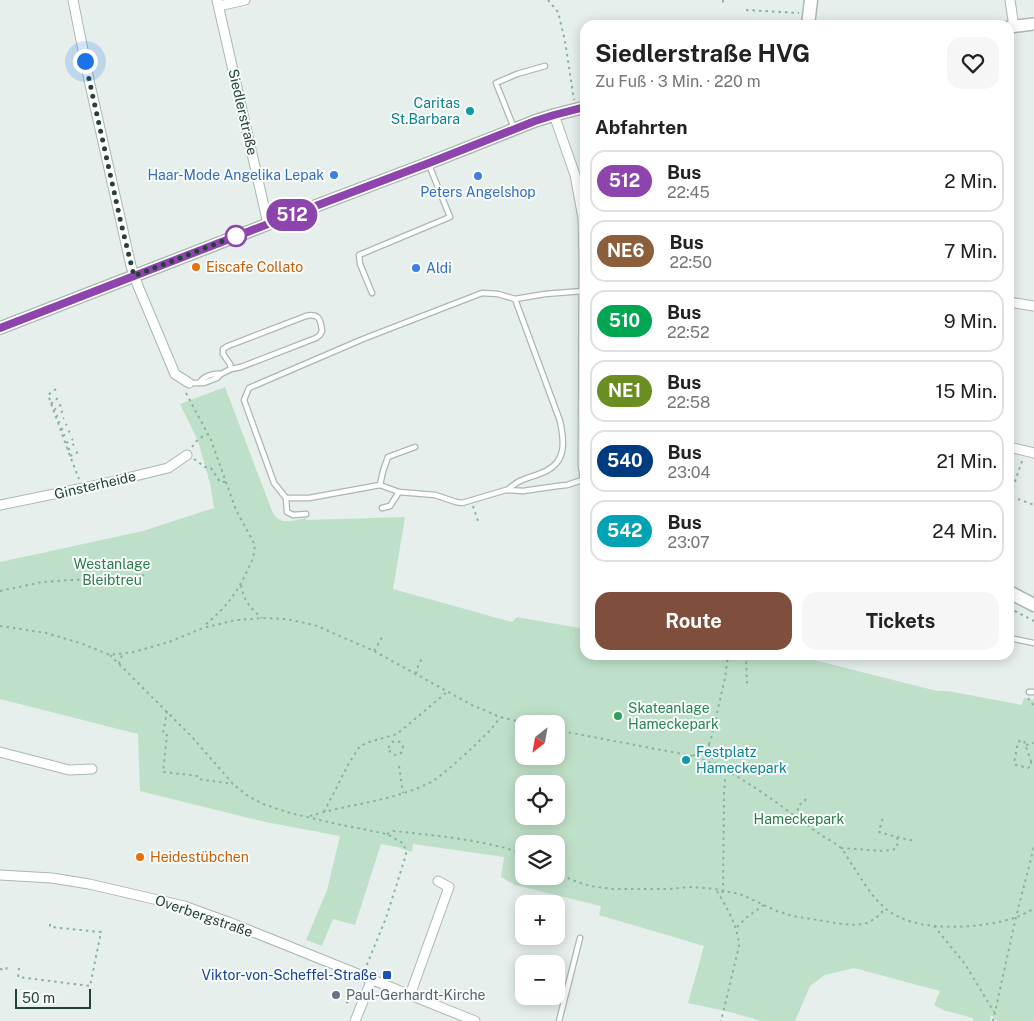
<!DOCTYPE html>
<html lang="de">
<meta charset="utf-8">
<style>
body{margin:0;font-family:"Public Sans",sans-serif;background:#f6f6f6;color:#222;height:100vh;display:flex;flex-direction:column;font-size:19px;white-space:nowrap}
*{box-sizing:border-box;margin:0}
p{font-size:16px;color:#767676}
.icon{flex:none;width:28px;height:28px;fill:none;stroke:currentColor;stroke-width:2;stroke-linecap:round;stroke-linejoin:round}
.map{position:relative;flex:1;overflow:hidden}
.drawer{position:absolute;left:580px;top:20px;width:434px;height:640px;display:flex;flex-direction:column;background:#fff;border-radius:15px;box-shadow:0 2px 12px #0003}
.drawer>*{flex:none}
.badge{padding:0 10px;border-radius:16px;font-size:18px;line-height:32px}
.needle{width:32px;rotate:211deg}
.controls{position:absolute;left:515px;top:715px;display:grid;gap:10px}
.controls a{display:grid;place-items:center;width:50px;height:50px;border-radius:10px;background:#fff;box-shadow:0 2px 12px #0003;font-size:25px}
.scale{position:absolute;left:15px;bottom:12px;width:76px;box-sizing:border-box;padding-left:5px;border:2px solid #24423a;border-top:0;font-size:14px;line-height:18px;white-space:nowrap;color:#24423a;-webkit-text-stroke:4px #f7fbf9;paint-order:stroke}
.you{position:absolute;width:25px;height:25px;margin:-12px;border:4px solid #fff;border-radius:50%;background:#1a73e8;box-shadow:0 0 0 8px #1a73e833}
.map>.badge{position:absolute;translate:-50% -50%;box-shadow:0 0 0 2px #fff}
h2{padding:0 15px;font-size:19px;line-height:45px}
.round{display:grid;place-items:center;flex:none;width:52px;height:52px;border-radius:15px;background:#f6f6f6}
.headline{display:flex;align-items:center;justify-content:space-between;height:85px;padding:0 15px}
h1{font-size:24px;font-weight:700;line-height:38px}
.primary-button{display:flex;gap:10px;margin-top:auto;padding:10px 15px}
.primary-button a{flex:1;height:58px;border-radius:15px;background:#804e3d;color:#fff;font-size:20px;font-weight:700;line-height:58px;text-align:center}
.primary-button a+a{background:#f6f6f6;color:#222}
ul{padding:0;list-style:none}
li{display:flex;align-items:center;gap:15px;height:62px;margin:0 10px 8px;padding:0 5px;border:2px solid #e0e0e0;border-radius:15px}
li div{flex:1}
li b{display:block;font-size:19px}
li em{font-style:normal}
li .badge{min-width:55px;font-weight:700;text-align:center}
.map>svg:first-child{display:block}
.green{fill:#bfe0c8;fill-rule:evenodd}
.lines{fill:none;stroke-linecap:round;stroke-linejoin:round}
.service-casing{stroke:#a8b8b2;stroke-width:7}
.minor-casing{stroke:#a8b8b2;stroke-width:11}
.tertiary-casing{stroke:#a8b8b2;stroke-width:14}
.secondary-casing{stroke:#a4bbb3;stroke-width:15}
.path{stroke:#86b3a5;stroke-width:2;stroke-dasharray:2.5 4;stroke-linecap:butt}
.service{stroke:#fff;stroke-width:4.5}
.minor{stroke:#fff;stroke-width:9}
.tertiary{stroke:#fff;stroke-width:11}
.secondary{stroke:#fff;stroke-width:12}
.line-casing{stroke:#fff;stroke-width:11}
.line{stroke:#8e44ad;stroke-width:8}
.walk{stroke:#24423a;stroke-width:5;stroke-dasharray:0 9}
.culture-dot{fill:#0f9aa8;stroke:#f7fbf9;stroke-width:2}
.shop-dot{fill:#3f7fe0;stroke:#f7fbf9;stroke-width:2}
.stop-dot{fill:#fff;stroke:#8e44ad;stroke-width:2.5}
.food-dot{fill:#e8710a;stroke:#f7fbf9;stroke-width:2}
.leisure-dot{fill:#2e9e5b;stroke:#f7fbf9;stroke-width:2}
.transit-dot{fill:#1a4fb4;stroke:#f7fbf9;stroke-width:2}
.worship-dot{fill:#6b7280;stroke:#f7fbf9;stroke-width:2}
.labels{text-anchor:middle;stroke-width:4;stroke-linejoin:round;paint-order:stroke}
.culture-label{font-size:14px;fill:#0d838f;stroke:#f7fbf9;text-anchor:end}
.street-label{font-size:14px;fill:#24423a;stroke:#f7fbf9}
.shop-label{font-size:14px;fill:#366cbe;stroke:#f7fbf9;text-anchor:end}
.food-label{font-size:14px;fill:#c56008;stroke:#f7fbf9;text-anchor:start}
.park-label{font-size:14px;fill:#2d7a4b;stroke:#f7fbf9}
.leisure-label{font-size:14px;fill:#27864d;stroke:#f7fbf9;text-anchor:start}
.transit-label{font-size:14px;fill:#164399;stroke:#f7fbf9;text-anchor:end}
.worship-label{font-size:14px;fill:#5b616d;stroke:#f7fbf9;text-anchor:start}
</style>
<div class="map">
<svg width="1034" height="1021" viewBox="0 0 1034 1021">
<rect width="100%" height="100%" fill="#e6efeb"/>
<!-- green -->
<path class="green" d="M225,387L272,511C280,527 292,520 306,518V520L405,517L393,589L512,622L517,617L585,629V655H794L937,691H948L1022,705L1024,698L1033,700L1034,698V1021H998L991,1015L990,1021H973V1018L943,1010L934,1005L940,991L854,968L825,975L810,986L795,1021H761L730,1012L688,1003L704,946L599,915L601,906L515,885L501,877L504,857L413,844L412,852L397,847L381,844L355,925L333,919L322,946L306,940L327,890L340,836L265,822L140,791L138,734L0,699V562L143,531L214,508L210,483L198,441L180,404ZM524,724H556V756H524ZM524,784H556V816H524ZM524,844H556V876H524Z"/>
<g class="lines">
<defs>
<path id="service" d="M514,128L496,83L517,74L545,66
M583,291L545,294L515,299L498,294L482,293L363,339L249,388L244,400L274,483L286,498H309L380,485L399,492L435,495L456,502L462,503L506,490L523,491L557,486L567,485L585,479
M372,293L360,264L359,255L450,217L429,165
M189,383H204L217,378L221,374L231,369L241,367L316,338L320,335L322,331C321,320 319,313 306,316L228,346L223,349V354L230,364L231,369
M199,383C204,376 213,373 221,374
M380,485L383,471L388,457L415,447
M507,490C511,487 516,483 520,481C529,477 538,475 546,471C567,461 564,440 560,421L515,299
M286,498L287,512L293,515L306,514
M382,508L390,506L399,492
M1009,638L1034,643
M1029,692H1034
M559,1021L580,938"/>
<path id="minor" d="M73,0L89,80L131,266L138,286L175,374L189,383
M217,0L268,224
M1010,0L1014,27
M219,6L245,0
M554,115L575,175L583,218L584,261L583,465L585,477
M1009,302L1034,306
M1009,447L1034,453
M0,505L98,485L168,468L187,455
M0,752L69,770L92,769
M0,875L52,878L89,884L184,906L231,923L475,1021
M410,995L449,887L438,881
M355,1021L372,979"/>
<path id="tertiary" d="M1009,27L1034,24
M0,328L268,224L429,163L535,121L554,115L585,107"/>
<path id="secondary" d="M808,25L811,0
M1009,592L1034,605"/>
</defs>
<!-- service casing -->
<use href="#service" class="service-casing"/>
<!-- minor casing -->
<use href="#minor" class="minor-casing"/>
<!-- tertiary casing -->
<use href="#tertiary" class="tertiary-casing"/>
<!-- secondary casing -->
<use href="#secondary" class="secondary-casing"/>
<!-- path -->
<path class="path" d="M548,0L558,12L565,41L574,100
M723,0V3
M746,10L799,13
M56,389L48,395L70,456L79,479
M186,393L211,440L236,510L254,543C256,552 252,561 248,569C237,594 225,608 204,626
M51,404L59,397
M54,410L62,404
M56,417L64,410
M58,423L64,418
M61,430L67,424
M63,436L70,431
M66,443L73,439
M192,447L198,439L207,434
M68,450L74,444
M70,456L78,452
M194,459L205,467L211,468L220,482H226
M1022,461L1010,496L1034,505
M473,506L478,521
M241,585C244,601 250,608 262,618
M0,591L42,582L147,575
M1009,608L1034,621
M0,626L46,633L80,643L110,655L134,652L169,642L203,628L236,620L262,618L286,619L301,622L317,626L374,651L472,705L500,717L530,724
M374,651L384,634
M110,655L192,737L233,784L248,796L263,804L290,813L337,824L387,834L404,844L406,853L405,858L386,918L366,967
M746,655L747,685
M119,664L122,655
M416,674L418,666L423,656
M1028,698L1034,706
M167,711L163,734L167,735L163,772L197,776L198,779L233,784
M556,730L693,756C736,770 781,806 818,833C825,838 834,842 840,847C845,852 849,861 853,866C862,880 872,897 885,908C914,934 982,929 1017,917C1023,915 1028,911 1034,909
M389 748a7 7 0 1 1 14 0a7 7 0 1 1-14 0Z
M709,744L710,753L716,765
M1026,745L1034,743
M693,756L709,744L711,739L725,678L728,655
M1031,761V766L1028,768L1016,765L1014,763L1018,742L1022,740L1024,741L1031,761L1034,764
M399,766L403,793
M324,812L349,763L360,746L369,742L397,734L447,692
M310,816C348,804 395,801 431,782C443,775 461,758 472,748C482,738 493,729 500,717
M796,817L799,805L805,801L806,797
M387,834L393,831C423,834 453,837 483,843C497,846 511,848 524,856
M897,837L915,841
M841,848L884,851L896,849L898,842L897,837L879,832L882,820L885,819
M556,872L572,880L590,886L613,889H668L693,887L716,889L723,892H732L742,895L777,911L793,916L842,924L856,925L867,923L876,918L885,909
M717,891C727,908 738,926 739,946L721,1021
M723,892L724,793L726,770
M934,926L965,964L994,1012
M737,927L747,917L764,905
M19,968L18,977L90,986L101,932L50,927V924
M0,969L6,970L7,967
M346,1002L351,1004
M993,1021L1016,917L1034,847"/>
<!-- service -->
<use href="#service" class="service"/>
<!-- minor -->
<use href="#minor" class="minor"/>
<!-- tertiary -->
<use href="#tertiary" class="tertiary"/>
<!-- secondary -->
<use href="#secondary" class="secondary"/>
</g>
<g class="lines">
<defs>
<path id="line" d="M0,328L268,224L429,163L535,121L554,115L585,107"/>
</defs>
<!-- line casing -->
<use href="#line" class="line-casing"/>
<!-- line -->
<use href="#line" class="line"/>
<!-- walk -->
<path class="walk" d="M85,61L121,223L134,276L236,236"/>
</g>
<!-- markers -->
<g class="culture-dot">
<circle cx="470" cy="111" r="5"/>
<circle cx="686" cy="760" r="5"/>
</g>
<g class="shop-dot">
<circle cx="334" cy="175" r="5"/>
<circle cx="478" cy="176" r="5"/>
<circle cx="416" cy="268" r="5"/>
</g>
<circle class="stop-dot" cx="236" cy="236" r="10"/>
<g class="food-dot">
<circle cx="196" cy="267" r="5"/>
<circle cx="140" cy="857" r="5"/>
</g>
<circle class="leisure-dot" cx="618" cy="716" r="5"/>
<rect class="transit-dot" x="382" y="970" width="10" height="10" rx="2.5"/>
<circle class="worship-dot" cx="336" cy="995" r="5"/>
<g class="labels">
<!-- culture labels -->
<g class="culture-label">
<text x="460" y="108">Caritas<tspan x="460" dy="16">St.Barbara</tspan></text>
<text x="696" y="757" text-anchor="start">Festplatz<tspan x="696" dy="16">Hameckepark</tspan></text>
</g>
<!-- street labels -->
<g class="street-label">
<text transform="translate(243 112) rotate(77)" y="5">Siedlerstraße</text>
<text transform="translate(95 485) rotate(-13)" y="5">Ginsterheide</text>
<text transform="translate(204 916) rotate(19)" y="5">Overbergstraße</text>
</g>
<!-- shop labels -->
<g class="shop-label">
<text x="324" y="180">Haar-Mode Angelika Lepak</text>
<text x="478" y="197" text-anchor="middle">Peters Angelshop</text>
<text x="426" y="273" text-anchor="start">Aldi</text>
</g>
<!-- food labels -->
<g class="food-label">
<text x="206" y="272">Eiscafe Collato</text>
<text x="150" y="862">Heidestübchen</text>
</g>
<!-- park labels -->
<g class="park-label">
<text x="112" y="569">Westanlage<tspan x="112" dy="16">Bleibtreu</tspan></text>
<text x="799" y="824">Hameckepark</text>
</g>
<!-- leisure labels -->
<g class="leisure-label">
<text x="628" y="713">Skateanlage<tspan x="628" dy="16">Hameckepark</tspan></text>
</g>
<!-- transit labels -->
<g class="transit-label">
<text x="377" y="980">Viktor-von-Scheffel-Straße</text>
</g>
<!-- worship labels -->
<g class="worship-label">
<text x="346" y="1000">Paul-Gerhardt-Kirche</text>
</g>
</g>
</svg>
<div class="controls">
<a><svg class="needle" viewBox="-14 -14 28 28"><path d="M0-13l5 13h-10z" fill="#e53935"/><path d="M0 13l5-13h-10z" fill="#767676"/></svg></a>
<a><svg class="icon" aria-label="locate" viewBox="0 0 24 24"><circle cx="12" cy="12" r="6"/><path d="M12 2v4M12 18v4M2 12h4M18 12h4"/></svg></a>
<a><svg class="icon" aria-label="layers" viewBox="0 0 24 24"><path d="M12 4l9 5-9 5-9-5zM3 14l9 5 9-5"/></svg></a>
<a>+</a>
<a>−</a>
</div>
<div class="scale">50 m</div>
<div class="you" style="left:85px;top:61px"></div>
<b class="badge" style="left:292px;top:215px;background:#8e44ad;color:#fff">512</b>
<section class="drawer">
<div class="headline"><div><h1>Siedlerstraße HVG</h1><p>Zu Fuß · 3 Min. · 220 m</p></div><a class="round"><svg class="icon" aria-label="heart" viewBox="0 0 24 24"><path d="M12 20l-8-8c-3-5 5-10 8-4 3-6 11-1 8 4z"/></svg></a></div>
<h2>Abfahrten</h2>
<ul>
<li><span class="badge" style="background:#8e44ad;color:#fff">512</span><div><b>Bus</b><p>22:45</p></div><em>2 Min.</em></li>
<li><span class="badge" style="background:#8b5e3c;color:#fff">NE6</span><div><b>Bus</b><p>22:50</p></div><em>7 Min.</em></li>
<li><span class="badge" style="background:#00a651;color:#fff">510</span><div><b>Bus</b><p>22:52</p></div><em>9 Min.</em></li>
<li><span class="badge" style="background:#6b8e23;color:#fff">NE1</span><div><b>Bus</b><p>22:58</p></div><em>15 Min.</em></li>
<li><span class="badge" style="background:#003b80;color:#fff">540</span><div><b>Bus</b><p>23:04</p></div><em>21 Min.</em></li>
<li><span class="badge" style="background:#00a3b4;color:#fff">542</span><div><b>Bus</b><p>23:07</p></div><em>24 Min.</em></li>
</ul>
<div class="primary-button"><a>Route</a><a>Tickets</a></div>
</section>
</div>
